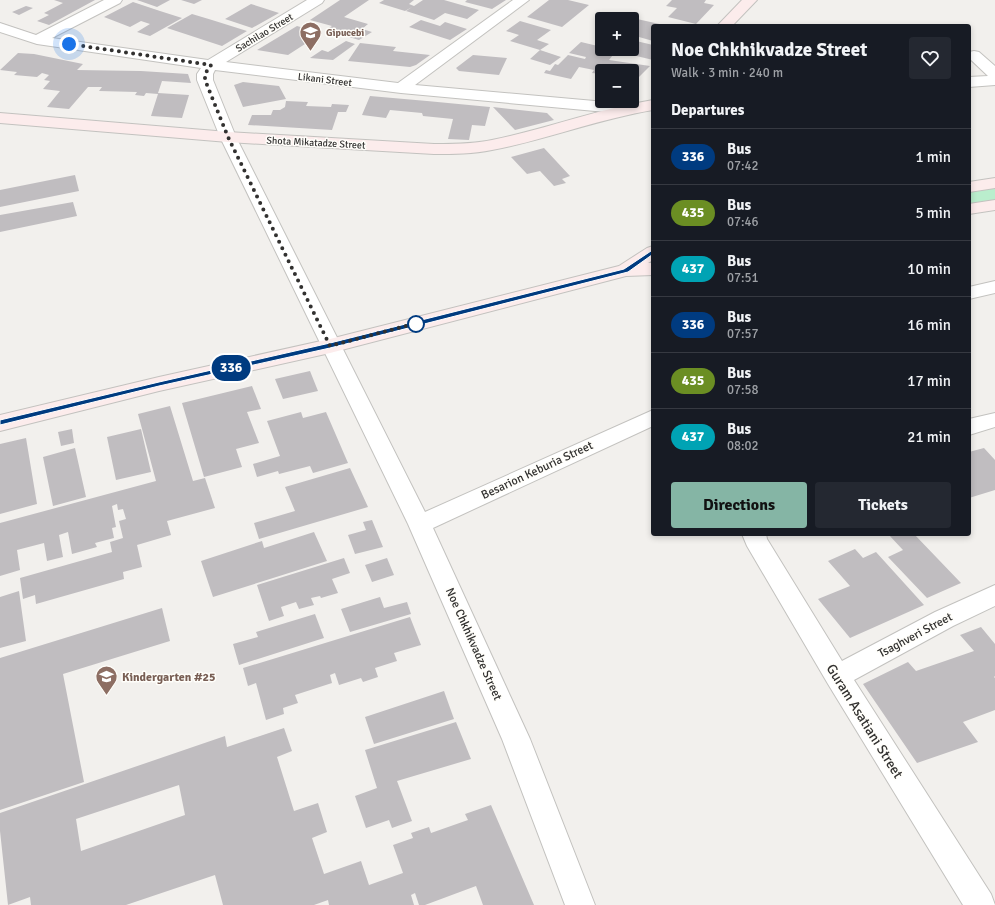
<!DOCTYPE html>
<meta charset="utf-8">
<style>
body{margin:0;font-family:Signika,sans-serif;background:#242831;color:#f1f3f6;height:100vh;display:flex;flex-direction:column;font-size:15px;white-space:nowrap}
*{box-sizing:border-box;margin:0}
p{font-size:13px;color:#9ea1a6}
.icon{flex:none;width:22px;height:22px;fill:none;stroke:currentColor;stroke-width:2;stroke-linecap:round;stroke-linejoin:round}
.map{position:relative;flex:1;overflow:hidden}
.details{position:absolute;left:651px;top:24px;width:320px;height:512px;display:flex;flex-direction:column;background:#171b24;border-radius:4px;box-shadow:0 2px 6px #0003}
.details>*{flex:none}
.badge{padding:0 8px;border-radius:13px;font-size:14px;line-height:26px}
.controls{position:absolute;left:595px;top:12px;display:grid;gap:8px}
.controls a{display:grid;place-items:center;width:44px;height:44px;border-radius:4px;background:#171b24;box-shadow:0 2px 6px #0003;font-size:20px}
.you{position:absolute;width:20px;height:20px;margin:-10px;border:3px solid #fff;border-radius:50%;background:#1a73e8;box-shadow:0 0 0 6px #1a73e833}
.map>.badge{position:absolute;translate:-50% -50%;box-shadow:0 0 0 2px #fff}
h2{padding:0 20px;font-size:15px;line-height:36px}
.round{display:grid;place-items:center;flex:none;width:42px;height:42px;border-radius:4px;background:#242831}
.overview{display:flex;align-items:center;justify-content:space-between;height:68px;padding:0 20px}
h1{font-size:19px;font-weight:800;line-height:30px}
.button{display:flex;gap:8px;margin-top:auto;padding:8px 20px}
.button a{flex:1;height:46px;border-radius:4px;background:#85b5a5;color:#111;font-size:16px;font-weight:800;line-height:46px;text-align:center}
.button a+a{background:#242831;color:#f1f3f6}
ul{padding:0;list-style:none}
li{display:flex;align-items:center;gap:12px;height:56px;padding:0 20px;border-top:1px solid #363941}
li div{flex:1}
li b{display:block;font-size:15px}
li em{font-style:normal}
li .badge{min-width:44px;font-weight:700;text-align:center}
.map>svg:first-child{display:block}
.green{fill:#baeecd}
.building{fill:#c0bdc0;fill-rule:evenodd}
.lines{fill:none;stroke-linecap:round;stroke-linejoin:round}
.street-casing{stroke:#c3c2bf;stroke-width:2}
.secondary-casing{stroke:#c3c2bf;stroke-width:2}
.street{fill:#fff;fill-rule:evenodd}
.secondary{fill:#fcecec;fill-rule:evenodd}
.line{fill:#003b80;stroke:#fff}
.walk{stroke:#323130;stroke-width:4;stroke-dasharray:0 7.2}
.stop-dot{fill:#fff;stroke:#003b80;stroke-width:2}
.labels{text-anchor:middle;stroke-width:3;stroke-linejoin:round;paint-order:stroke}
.far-street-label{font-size:10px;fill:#323130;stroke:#fffefa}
.far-education-label{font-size:10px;font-weight:bold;fill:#785e54;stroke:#fffefa;text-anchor:start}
.street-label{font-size:12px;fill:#323130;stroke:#fffefa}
.education-label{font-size:12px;font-weight:bold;fill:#785e54;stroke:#fffefa;text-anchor:start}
.near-street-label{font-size:14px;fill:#323130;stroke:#fffefa}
</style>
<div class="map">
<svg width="995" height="905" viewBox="0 0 995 905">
<rect width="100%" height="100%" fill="#f2f0ed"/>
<!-- green -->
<path class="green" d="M995,187V201L969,205V191Z"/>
<!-- building -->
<path class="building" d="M54,0H95L49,25L37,21L49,15L44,13L63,3Z
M137,0H170L157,7Z
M181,0H202L194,4Z
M340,0H369L344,17L368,24L362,29L372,32L359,40L326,30L332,26L310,20Z
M384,0H414L409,4L414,6L423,0H444L479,10L467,19L445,13L434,20L406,11L412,7L405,11L379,3Z
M467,0H506L492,9L465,2Z
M549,0H568L589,5L562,27L527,17Z
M672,0H706L704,3L714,5L696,24L668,17L677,8L666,6Z
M133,2L160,11L182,18L150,36L137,32L150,24L141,21L130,27L104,17Z
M251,4L279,13L252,28L225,19Z
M26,6L33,8L19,15L12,12Z
M192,14L212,20L247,31L222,46L167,28Z
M637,19L664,25V26H653V41L632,35V30L635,27L632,26V24Z
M421,20L440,26L445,22L467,29L450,40L409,27Z
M520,21L551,30L537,40L549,44L540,50L510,41L519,35L506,31Z
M297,26L322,33L288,55L257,50Z
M632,40L653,45V60L616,51L609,60L650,66L632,84V71H602V74L592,73L594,70L579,67L571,79L544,73L546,70L550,71L555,64L558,65L568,55L585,59L586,57L569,53L581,42L602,47V49H632Z
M346,41L355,44L333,60L310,58L322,50L328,52Z
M360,43L396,47L393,51L430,55L416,65L410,67L348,61Z
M540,50L561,57L550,65L530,59Z
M18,53L34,54L83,64L77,70L141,71L188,74L191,83L162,81L158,93L189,95L182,118L151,116L158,94L146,93L144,96L135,95L137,92L99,91L102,87H88L69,109L47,107L60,91L43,89L50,81L44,80L49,75L42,73L37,77L14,75L17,72L0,70Z
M473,55L507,58L499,75L459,71L456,68Z
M243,82L279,86L286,99L243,107L234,85Z
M370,96L427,101L490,107L485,126L472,125L469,140L448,139L453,119L423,116L422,113L390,110L386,118L362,115Z
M286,101L308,102L306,106L331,107L332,104L349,105L346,112H338L332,130L248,125L252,115H271L273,110H280L285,107Z
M493,107L547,113L554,120L515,130Z
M544,148L570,176L562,179L566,183L554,186L540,171L527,174L511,157Z
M75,175L79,191L0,207V190Z
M73,202L77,216L0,232V215Z
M310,371L318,391L283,399L275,379Z
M252,386L261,409L247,412L259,443L236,449L242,467L204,477L182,403Z
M170,406L193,481L205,478L215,508L167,521L171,535L137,545L142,567L123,572L124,579L36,604L35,595L23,599L20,578L112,552L110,542L123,538L119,521L126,519L123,509L118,510L117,504L112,506L116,527L112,528L114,538L95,543L97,547L72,554L68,532L59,535L63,557L47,561L44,543L17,550L20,570L0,576V523L156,481L138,414Z
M301,412L303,418L326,412L348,463L313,473L310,466L279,474L278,471L257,477L253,464L280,456L267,421Z
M72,429L74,443L61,446L58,432Z
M141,429L151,472L116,480L107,437Z
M26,438L37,504L0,514V444Z
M75,448L86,497L53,506L43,457Z
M984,448L995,460V490L969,498V452Z
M350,468L368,507L259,539L254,523L295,511L285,487Z
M372,520L383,547L355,554L348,535L366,530L363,522Z
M314,532L327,561L213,597L201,561L262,541L264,548Z
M888,534H914L961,583L927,598L888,557L903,550Z
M855,549L863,558L876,552L924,605L850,638L818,599L850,586L828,561Z
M344,558L350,573L332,579L338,593L321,598L320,596L311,598L314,605L299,609L296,602L281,607L284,616L269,621L257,585Z
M387,558L394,575L372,582L365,565Z
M19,591L26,641L0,648V597Z
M380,597L384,608L407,602L411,614L350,632L341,609Z
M162,608L170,641L63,674L84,782L0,810V658Z
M315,614L324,638L239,665L233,644L258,637L256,632Z
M410,617L421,645L394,653L397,661L375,668L378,677L363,682L361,678L339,685L335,673L330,675L332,683L295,695L298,703L283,708L284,714L266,720L256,683L248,686L243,668Z
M981,627L995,644V676L994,677L995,678V710L963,722L978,742L917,763L863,684L908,662L916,671L974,651L960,635Z
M444,691L454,719L374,744L365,717Z
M456,722L471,759L397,781L412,821L392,828L389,820L366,828L355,796L377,788L365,750Z
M284,728L292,751L277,757L294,811L318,803L327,832L312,838L324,874L361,861L369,885L403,873L393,845L413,838L411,833L429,827L431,833L468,820L465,814L491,805L534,905H483L476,886L425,905H419L415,893L411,895L414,905H329L328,900L314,905H223L215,875L126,905H31L30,897L8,905L0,831V813L225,736L227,747ZM179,785L185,815L81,851L76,819Z"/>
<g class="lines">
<defs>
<path id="street" d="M104,0H122L120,3L52,38L208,60L307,0H324L322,3L226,62L398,83L513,0H529L415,85L628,104L634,106L636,109L634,112L628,114L401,93L215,70L213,74V80L236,137L425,512L653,410V426L433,528L530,739L595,905H565L502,739L408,524L220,137L197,80V74L201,68L37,44L0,32V23L36,35Z
M974,51L979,52L995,66V85L969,87V77L988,76L969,58V52Z
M995,281V293L969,299V287Z
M995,413V427L969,435V419Z
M742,534H766L767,539L842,661L935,612L995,585V606L953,626L854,680L991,894L995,905H963L828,684L747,546Z"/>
<path id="secondary" d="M742,0H757L732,26H717Z
M653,100V110C598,119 546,140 492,150C473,154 454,154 434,154L228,142L0,123V113L228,132L434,144C453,144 473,144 492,140C546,129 598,109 653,100Z
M995,178V188L969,192V182Z
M995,200V210L969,214V204Z
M653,246V260L648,263H653V275L626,276L330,353L159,391L0,431V415L159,377L330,339L619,266L647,248Z"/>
</defs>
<!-- street casing -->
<use href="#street" class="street-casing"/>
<!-- secondary casing -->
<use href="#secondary" class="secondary-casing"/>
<!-- street -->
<use href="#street" class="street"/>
<!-- secondary -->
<use href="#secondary" class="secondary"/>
</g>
<!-- line -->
<path class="line" d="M651,251L656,252L628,272L330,348L159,386L0,425V420L159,382L330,343L624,269Z"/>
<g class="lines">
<!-- walk -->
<path class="walk" d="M69,44L211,65L205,74V80L228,137L330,346L421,322L416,324"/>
</g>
<!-- icons -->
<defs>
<symbol id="school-pin" viewBox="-11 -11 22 30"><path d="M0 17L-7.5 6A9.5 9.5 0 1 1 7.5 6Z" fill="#8d6e63" stroke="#fffefa"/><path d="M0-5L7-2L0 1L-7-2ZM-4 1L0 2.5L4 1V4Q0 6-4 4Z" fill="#fff"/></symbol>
</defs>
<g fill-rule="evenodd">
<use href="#school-pin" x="298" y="20" width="25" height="34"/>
<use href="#school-pin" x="94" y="664" width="25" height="34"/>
</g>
<!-- markers -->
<circle class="stop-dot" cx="416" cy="324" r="8"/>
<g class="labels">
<!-- far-street labels -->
<g class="far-street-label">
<text transform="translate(264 32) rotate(-31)" y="4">Sachilao Street</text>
<text transform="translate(325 79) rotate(7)" y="4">Likani Street</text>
<text transform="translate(316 142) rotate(3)" y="4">Shota Mikatadze Street</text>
</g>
<!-- far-education labels -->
<g class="far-education-label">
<text x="326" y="36">Gipucebi</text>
</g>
<!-- street labels -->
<g class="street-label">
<text transform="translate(537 470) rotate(-25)" y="4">Besarion Keburia Street</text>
<text transform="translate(915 635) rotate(-28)" y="4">Tsaghveri Street</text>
<text transform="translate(474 644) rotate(66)" y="4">Noe Chkhikvadze Street</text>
</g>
<!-- education labels -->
<g class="education-label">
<text x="122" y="681">Kindergarten #25</text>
</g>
<!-- near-street labels -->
<g class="near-street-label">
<text transform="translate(865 721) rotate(58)" y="5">Guram Asatiani Street</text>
</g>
</g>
</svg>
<div class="controls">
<a>+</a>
<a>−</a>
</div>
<div class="you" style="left:69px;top:44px"></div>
<b class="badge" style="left:231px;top:368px;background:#003b80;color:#fff">336</b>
<section class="details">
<div class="overview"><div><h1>Noe Chkhikvadze Street</h1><p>Walk · 3 min · 240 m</p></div><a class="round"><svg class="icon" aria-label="heart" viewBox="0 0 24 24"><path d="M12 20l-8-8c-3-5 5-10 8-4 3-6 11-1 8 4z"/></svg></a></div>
<h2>Departures</h2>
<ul>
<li><span class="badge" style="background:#003b80;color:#fff">336</span><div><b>Bus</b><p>07:42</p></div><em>1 min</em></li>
<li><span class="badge" style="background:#6b8e23;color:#fff">435</span><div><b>Bus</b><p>07:46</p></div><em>5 min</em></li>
<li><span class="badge" style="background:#00a3b4;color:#fff">437</span><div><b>Bus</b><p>07:51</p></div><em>10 min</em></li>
<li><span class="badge" style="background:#003b80;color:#fff">336</span><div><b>Bus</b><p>07:57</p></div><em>16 min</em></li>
<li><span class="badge" style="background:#6b8e23;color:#fff">435</span><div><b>Bus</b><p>07:58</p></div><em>17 min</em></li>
<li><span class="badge" style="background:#00a3b4;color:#fff">437</span><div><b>Bus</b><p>08:02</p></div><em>21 min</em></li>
</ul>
<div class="button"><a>Directions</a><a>Tickets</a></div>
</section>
</div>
